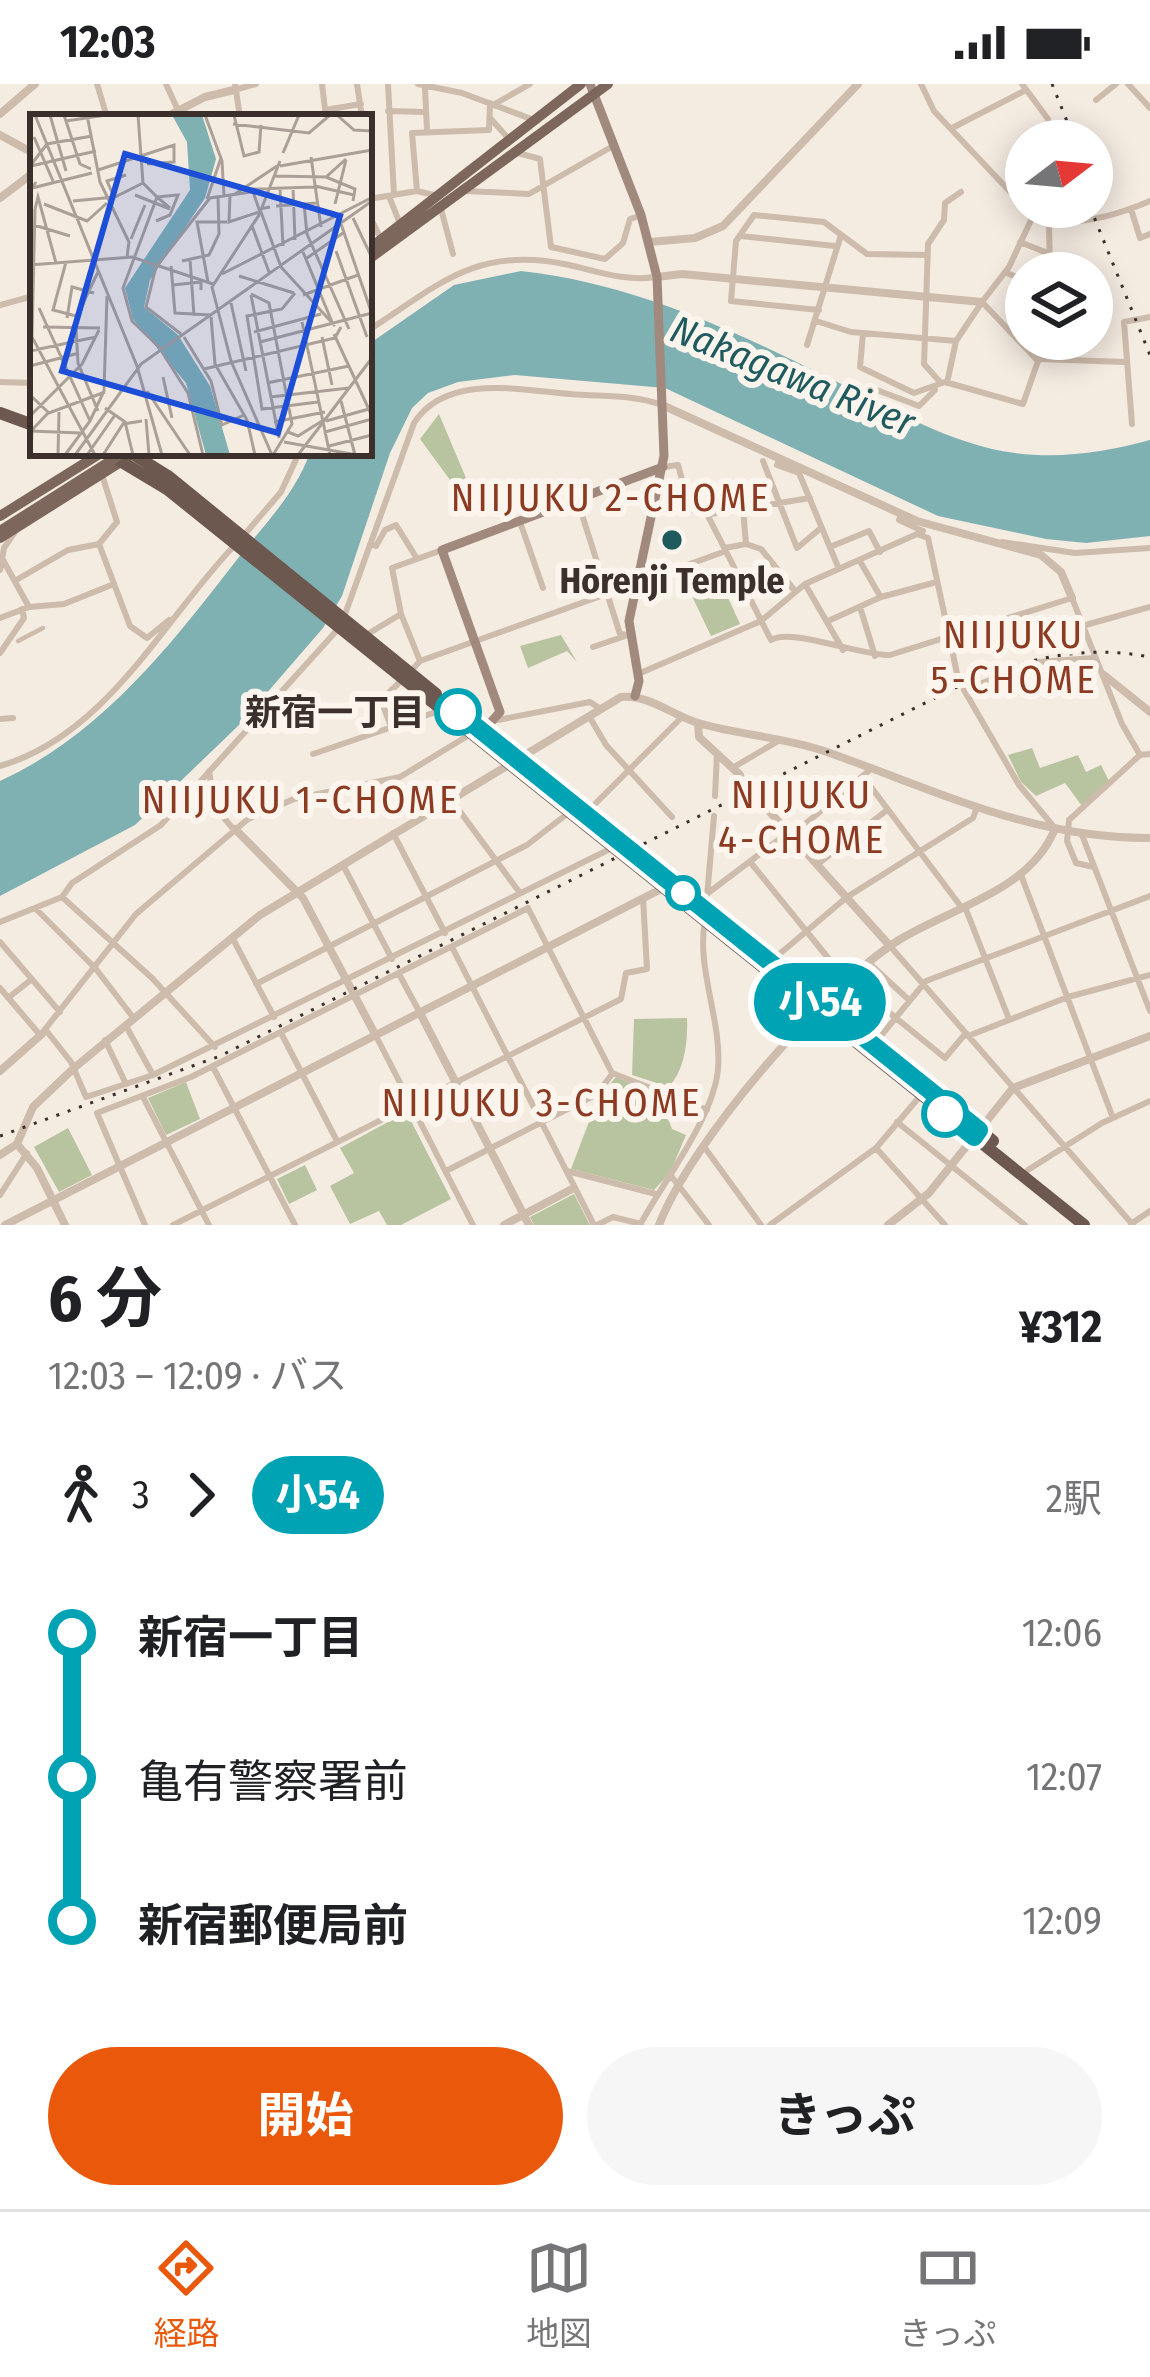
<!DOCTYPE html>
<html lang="ja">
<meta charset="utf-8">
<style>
body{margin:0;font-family:"Fira Sans Condensed","Noto Sans JP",sans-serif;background:#f6f6f6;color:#202124;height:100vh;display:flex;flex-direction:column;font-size:45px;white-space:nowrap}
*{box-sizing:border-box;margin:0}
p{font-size:39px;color:#757577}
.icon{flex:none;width:66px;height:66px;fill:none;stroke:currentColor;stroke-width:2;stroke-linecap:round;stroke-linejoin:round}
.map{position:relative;height:1141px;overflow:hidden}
.side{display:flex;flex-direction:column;background:#fff;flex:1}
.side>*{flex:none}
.badge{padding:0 24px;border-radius:39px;font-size:42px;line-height:78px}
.needle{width:78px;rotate:74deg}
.controls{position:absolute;left:1005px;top:36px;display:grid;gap:24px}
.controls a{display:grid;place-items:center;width:108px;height:108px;border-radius:50%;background:#fff;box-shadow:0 6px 30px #0003;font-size:60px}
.map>.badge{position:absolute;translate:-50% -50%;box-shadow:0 0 0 6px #fff}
.legs{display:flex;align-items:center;gap:18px;height:132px;padding:0 48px;font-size:39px}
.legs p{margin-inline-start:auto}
.summary{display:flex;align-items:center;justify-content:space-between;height:204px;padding:0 48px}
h1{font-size:66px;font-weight:700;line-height:90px}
.primary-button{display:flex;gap:24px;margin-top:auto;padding:24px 48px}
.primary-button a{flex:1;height:138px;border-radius:72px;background:#ea580c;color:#fff;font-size:48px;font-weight:700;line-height:138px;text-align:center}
.primary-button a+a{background:#f6f6f6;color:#202124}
ul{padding:0 48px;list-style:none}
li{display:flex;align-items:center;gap:42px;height:144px;font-size:45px}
li i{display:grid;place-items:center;width:18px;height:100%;margin:0 15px;background:currentColor}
li i::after{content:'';width:30px;height:30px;margin:-15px;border:9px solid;border-radius:50%;background:#fff}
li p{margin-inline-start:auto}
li:first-child i{background:linear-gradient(#0000 50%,currentColor 0)}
li:last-child i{background:linear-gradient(currentColor 50%,#0000 0)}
.status{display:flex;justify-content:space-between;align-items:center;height:84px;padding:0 60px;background:#fff;direction:ltr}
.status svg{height:33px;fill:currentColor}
.dock{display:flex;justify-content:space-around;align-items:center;height:168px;border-top:3px solid #e0e0e0;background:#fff;font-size:33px;color:#757577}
.dock a{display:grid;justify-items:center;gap:6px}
.dock .selected{color:#ea580c}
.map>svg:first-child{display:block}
.green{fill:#b8c4a0}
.water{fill:#7fb0b2}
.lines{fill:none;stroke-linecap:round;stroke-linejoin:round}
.pedestrian{stroke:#cdbbac;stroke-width:4.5}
.minor{stroke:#cdbbac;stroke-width:6}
.tertiary{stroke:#cdbbac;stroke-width:8}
.secondary{stroke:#a18a7d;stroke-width:9}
.primary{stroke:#7d675c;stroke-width:10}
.trunk{stroke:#6c584f;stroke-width:12}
.rail{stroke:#3b302b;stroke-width:3;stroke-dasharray:3 9;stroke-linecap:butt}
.primary-bridge{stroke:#7d675c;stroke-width:10}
.line-1-casing{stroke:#fff;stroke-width:27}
.line-1{stroke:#00a3b4;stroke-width:18}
.poi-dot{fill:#1f5a5e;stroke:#fbf5ee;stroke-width:4.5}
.stop-1-dot{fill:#fff;stroke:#00a3b4;stroke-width:6}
.labels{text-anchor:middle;stroke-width:12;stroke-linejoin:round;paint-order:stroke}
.poi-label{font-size:36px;font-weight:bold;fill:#3b302b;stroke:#fbf5ee}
.stop-label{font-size:36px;font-weight:bold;fill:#3b302b;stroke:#fbf5ee;text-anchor:end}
.water-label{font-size:39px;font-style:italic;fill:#1f5a5e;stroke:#fbf5ee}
.neighbourhood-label{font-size:39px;letter-spacing:3px;fill:#8c3b22;stroke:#fbf5ee}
.inset-road{fill:none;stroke:#aaa098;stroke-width:3}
.view{fill:#1d4ed8;fill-opacity:0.15;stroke:#1d4ed8;stroke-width:6}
.inset-edge{fill:none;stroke:#3b302b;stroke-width:6}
</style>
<div class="status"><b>12:03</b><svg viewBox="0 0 49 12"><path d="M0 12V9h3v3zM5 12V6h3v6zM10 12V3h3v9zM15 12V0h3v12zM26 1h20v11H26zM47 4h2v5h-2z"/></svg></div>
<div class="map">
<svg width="1150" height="1141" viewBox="0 0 1150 1141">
<rect width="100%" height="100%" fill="#f4ebe1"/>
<!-- green -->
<path class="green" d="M439,330L466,394L453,400L420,355Z
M720,496L740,540L711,552L691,510Z
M561,551L577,578L567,567L528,584L520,562Z
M1032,664L1040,684L1078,671L1086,688L1101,681L1109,697L1082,722L1065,699L1036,712L1021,698L1008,671Z
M687,934C688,961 684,986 669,1003L632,991L634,935Z
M616,993L677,1019L669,1037L672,1045L686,1051L670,1089L654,1106L571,1085L598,1014Z
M186,998L200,1035L166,1051L148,1014Z
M401,1031L409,1033L451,1115L401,1141H387L379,1127L350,1140L330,1102L354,1089L340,1064Z
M68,1044L92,1091L59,1108L34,1063Z
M305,1081L317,1106L289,1120L277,1095Z
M574,1110L590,1141H534L530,1133Z"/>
<!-- water -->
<path class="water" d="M521,187C631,199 731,245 829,294C886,322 951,361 1015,369C1061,375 1106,368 1150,356V452L1086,459L1046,455L938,432L665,304L515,291L458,298L428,309L412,324L390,369L342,512L323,544L239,641L135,741L0,812V697C103,650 174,557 239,473C266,438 293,413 310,369H369V260L454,201Z"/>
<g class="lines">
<!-- pedestrian -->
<path class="pedestrian" d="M18,557L43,544"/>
<!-- minor -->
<path class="minor" d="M97,0L107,33
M166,0L181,33
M235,0L240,33
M322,0L326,33
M357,0L362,33
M388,0L394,111
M418,0L462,9L534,36
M921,0L934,27L1033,132
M1022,0L1048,35
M1128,0L1150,24
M425,4L427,46
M234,6L256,0
M1096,16L1116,0
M493,21L530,0
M325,26L361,20
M388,27L426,28
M490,34L509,55
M952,44L1026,6
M518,69L540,75L551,163L605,175L623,159L630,135L639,132
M417,107L412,49L489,46L490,19
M465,107L529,110L613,62
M389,112L400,140
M369,115L417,107L434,111
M440,121L453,170
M1131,125L1140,154L1150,150
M369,131L381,155
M1049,139L1050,189
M741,152L835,162
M1020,158L1050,170
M1007,189L1026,197
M0,221L33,212
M819,226L731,217L736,157L754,131L824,138L867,170L927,171
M816,237L851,248L956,257
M369,246C437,202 476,162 564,180C595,186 623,198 655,193
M863,249L860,283L914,309L945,298L1023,320L1038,277L982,218L1009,183L1033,132C1069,145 1115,132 1150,117
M807,261L841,151
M1039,275L1125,278
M1038,277L1044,255
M0,298L33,299
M941,299L924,280L928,160L944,136L945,119L961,108
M947,299L956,257L982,218
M869,303L919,322L935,306
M1132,340L1124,238L1150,233
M780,374L777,381L799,389L839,485
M763,377L797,464L821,444
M663,383L678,381L690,425L711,430L810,414
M102,391L117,438L99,460L130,542L147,554L169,536
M577,415L620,550L628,551L593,563
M707,430L771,556C790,543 861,572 890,571L1072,514L1122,640L1140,671
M901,430L899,436L923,447
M520,438L543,504
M245,450L281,408L299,369
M1002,458L1075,469L1150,464
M371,460L376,462L385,446L396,441L416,473
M746,460L761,465L795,507
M830,463L869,447L880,468
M725,464L746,460L743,425
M3,476L29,523
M861,479L880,512
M0,486L4,464L19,442
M18,495L68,466L99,460
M805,500L843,566
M860,523L875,572
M401,530L420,577L410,588
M344,533L414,339C446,289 521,306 570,310C602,313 632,310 662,321
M0,534L29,523L64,520L114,500
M828,537L881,513L933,499
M1082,542L1150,523
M366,551L401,530L392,484L442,466
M0,569L24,534L22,525
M420,577L726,467
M638,590L761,537L805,500L917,450L928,454L958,594
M589,632L606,661L672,733
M0,635L13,634
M498,636L590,618L599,624
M390,640L381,616L401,597
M313,670L439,627
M0,682C107,651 163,536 234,462
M734,683L780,656
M209,687L215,723L234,746
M740,691L759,716
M865,695L962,824
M715,712L717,669
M450,714L520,809
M585,730L682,633
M1054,743L1019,701L964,606L1038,578L1094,574
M393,749L445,849
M792,751L871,685
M1082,751L1150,927
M751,779L846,896
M818,780L887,726
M343,781L392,875
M1094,783L1076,779L1067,757L1069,736L1140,671L1150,670
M1021,791L1113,1034
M708,809L789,748
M62,813L152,894L215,963
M965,823L1009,935
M35,824L96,885L132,932
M706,824L714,732
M0,838L62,813L72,799L161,741L339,544
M232,853L274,933
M0,858L60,928
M890,862L1133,1141
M452,863L594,1141
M770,878L847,813L973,734L976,726
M869,879L909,916
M399,890L420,929
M847,894L945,974L966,949
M256,900L527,761L567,730
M0,904L40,951
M8,914L32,895
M126,942L153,991
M46,944L136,830L248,735L294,715L400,693L469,651
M45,945L71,978L86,1013L153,991L614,763V754
M281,949L337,1057
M376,952L473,1141
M968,952L1068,913L1150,891
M105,956L126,1000
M875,959L926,897L1150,812
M213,983L295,1141
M143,1013L209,1141
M897,1038L1025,1141
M705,1064L761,1141
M876,1064L945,1141
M1028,1086L1102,1039L1150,1017
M446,1087L597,1010L612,990
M567,1087L656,1110
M672,1093L709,1141
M0,1111L27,1069
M1131,1140L1150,1127
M145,1141L97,1029L191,993L528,824L612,989L707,1026
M173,1141L621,915L626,889L647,885L643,814
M597,1141L613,1133L641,1140
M640,1141C663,1098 714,1033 718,985C722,936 696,885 705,837
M770,1141L876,1064L921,1011"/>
<!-- tertiary -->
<path class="tertiary" d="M0,30L35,0
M166,33L205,13L234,6
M0,51L33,69
M0,114L33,89
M650,158L695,154L723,142L858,0
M657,193L682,190L982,218
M662,321L917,437L1041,471L1061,488L1072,514
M1104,591L1150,628
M698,639L699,653L740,691
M759,716L890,862
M235,745L303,814L376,952
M420,929L529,1141
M0,987L43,949
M17,1060L37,1084L65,1141
M0,1071L17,1060L33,1023L74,984L260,831L621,613C648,610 672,631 698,639C739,651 783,653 824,667C934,705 1031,755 1150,754
M5,1141L665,803
M504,1141L572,1105
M659,1141C690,1059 824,903 899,856C950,824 1028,808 1054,747
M888,1141L929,1109L1013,1004L1150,952"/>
<!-- secondary -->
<path class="secondary" d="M590,0L641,131L657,193L664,372L629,537L639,597L635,612
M483,647L500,628L442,466L663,383"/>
<!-- primary -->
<path class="primary" d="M369,165L581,0
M369,175L608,0
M0,432L101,369
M0,454L127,374"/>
<!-- trunk -->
<path class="trunk" d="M0,329L33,341
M107,369L167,405L1084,1141
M131,369L168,392L436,610
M489,652L539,692
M667,795L993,1057"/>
<!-- rail -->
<path class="rail" d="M1052,0L1075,57
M1090,123L1150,271
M0,1052L220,972L961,601C1024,575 1082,560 1150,573"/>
<!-- primary-bridge -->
<path class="primary-bridge" d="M0,447L123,369"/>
</g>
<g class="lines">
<defs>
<path id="line-1" d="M458,628L979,1046L974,1053L945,1030"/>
</defs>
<!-- line-1 casing -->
<use href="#line-1" class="line-1-casing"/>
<!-- line-1 -->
<use href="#line-1" class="line-1"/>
</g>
<!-- markers -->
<circle class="poi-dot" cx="672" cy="456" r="12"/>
<g class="stop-1-dot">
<circle cx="458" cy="628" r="21"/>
<circle cx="683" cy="809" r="15"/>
<circle cx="945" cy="1030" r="21"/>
</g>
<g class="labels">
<!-- poi labels -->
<g class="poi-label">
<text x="672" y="509">Hōrenji Temple</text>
</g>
<!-- stop labels -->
<g class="stop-label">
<text x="425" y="641">新宿一丁目</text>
</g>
<!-- water labels -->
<g class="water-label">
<text transform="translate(793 291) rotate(22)" y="14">Nakagawa River</text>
</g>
<!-- neighbourhood labels -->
<g class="neighbourhood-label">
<text x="611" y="427">NIIJUKU 2-CHOME</text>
<text x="1014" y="564">NIIJUKU<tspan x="1014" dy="45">5-CHOME</tspan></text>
<text x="802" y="724">NIIJUKU<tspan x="802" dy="45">4-CHOME</tspan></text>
<text x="301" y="729">NIIJUKU 1-CHOME</text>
<text x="542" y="1032">NIIJUKU 3-CHOME</text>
</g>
</g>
<!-- overview -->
<g transform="translate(30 30)">
<rect width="342" height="342" fill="#f4ebe1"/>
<path d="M142,1H172L186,45L175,84L120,166L114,193L148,221L180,272L200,341H176L156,269L103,205L95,174L160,76L157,28Z" fill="#7fb0b2"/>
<path class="inset-road" d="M5,1L107,252L132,341M20,1L36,57M34,1L50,50L61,55M57,1L70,68L99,128L97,143M108,1L113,69L127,83L148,81L140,101L126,107M175,1L192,47L194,82M204,1L214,42L229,38L231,11M307,1L324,16L342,17M36,7L76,1M203,10L279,19L300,1M4,23L23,67M253,39L269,1M281,43L291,113M0,52L17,30L62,22M1,52L66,37M250,52L342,36M68,56L144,31V48L117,50M244,62L296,63L316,45M296,63L325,75L323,87M6,68L2,74L62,59M285,72L324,81M263,73L265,126M250,75L253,132M205,80L247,52M105,81L140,95M200,81L199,108L229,98M84,83L77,67L96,61M177,85L191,44M43,87L85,83L113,69M14,90L57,107L77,89M274,90L277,120L319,215M305,90L316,46M246,92L286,89M240,93L229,95L222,75L284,73M5,95L2,223L65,341M5,95L8,83L26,149M231,98L251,153L305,212M323,104L342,144M310,107L342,200M4,111L40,122M222,112L239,158M101,125L115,91M306,137L337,223M273,138L302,208M277,144L313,119M160,145L164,202M152,147L179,141L189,120L188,82M36,148L23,196L46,202M0,151L102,143L183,170M141,152L145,199L181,201M192,160L341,84M209,162L264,179M178,168L167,108H197M143,171L171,168V176M265,179L252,195L217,202L232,295L288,288M221,180L239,189L262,310L243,341M221,181L249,324M273,181L328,161M201,189L216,257M9,194L60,307L35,341M181,203L185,250L217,306L225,341M37,204L42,173L64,179M46,204L68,158M272,208L300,341M13,213L70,214M46,213L48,249L68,297M224,218L291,200M151,220L116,193L126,153L180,84L221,78M304,220L342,302M154,223L181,267L192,311L214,301M292,223L302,271M230,228L342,199M131,235L102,207L93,174L127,83L140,94M0,237L66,223M132,238L158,279L173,341M0,252L49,239M174,255L305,224L311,213M133,263L142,304M237,269L319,252M117,277L160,341M0,281L19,299L75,278M240,283L319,274M311,287L325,341M75,294L95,308L103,341M0,302L52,250L69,216M116,305L119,341M60,307L74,277L77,182M296,307L339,295M244,308L295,298M0,317L50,319M258,318L268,322L292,307M295,318L342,305M254,328L327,341M299,332L342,321M1,341L2,316L18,299M28,341L29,298M45,341L111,250L342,87M57,341L85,301M73,341L93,310L112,307M242,341L201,247L182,173L229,101L250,47M268,341L342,244"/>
<path class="view" d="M95,40L310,102L248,319L32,257Z"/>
<rect width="342" height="342" class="inset-edge"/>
</g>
</svg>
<div class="controls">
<a><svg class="needle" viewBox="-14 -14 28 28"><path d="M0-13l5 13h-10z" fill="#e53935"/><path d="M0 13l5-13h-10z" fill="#757577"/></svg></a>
<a><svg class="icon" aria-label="layers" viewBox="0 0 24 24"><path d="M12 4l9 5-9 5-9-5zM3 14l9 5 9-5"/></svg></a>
</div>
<b class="badge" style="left:820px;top:918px;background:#00a3b4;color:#fff">小54</b>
</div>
<section class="side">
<div class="summary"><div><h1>6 分</h1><p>12:03 – 12:09 · バス</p></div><b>¥312</b></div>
<div class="legs"><svg class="icon" aria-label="walk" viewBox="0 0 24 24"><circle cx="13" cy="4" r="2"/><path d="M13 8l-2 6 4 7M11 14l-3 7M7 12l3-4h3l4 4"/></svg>3<svg class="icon" aria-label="forward" viewBox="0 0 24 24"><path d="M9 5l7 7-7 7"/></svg><b class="badge" style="background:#00a3b4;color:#fff">小54</b><p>2駅</p></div>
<ul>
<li><i style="color:#00a3b4"></i><b>新宿一丁目</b><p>12:06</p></li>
<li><i style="color:#00a3b4"></i><span>亀有警察署前</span><p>12:07</p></li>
<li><i style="color:#00a3b4"></i><b>新宿郵便局前</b><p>12:09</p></li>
</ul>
<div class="primary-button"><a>開始</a><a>きっぷ</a></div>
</section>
<nav class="dock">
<a class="selected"><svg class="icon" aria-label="directions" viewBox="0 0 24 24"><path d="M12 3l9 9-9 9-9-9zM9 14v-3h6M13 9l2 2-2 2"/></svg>経路</a>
<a><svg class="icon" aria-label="map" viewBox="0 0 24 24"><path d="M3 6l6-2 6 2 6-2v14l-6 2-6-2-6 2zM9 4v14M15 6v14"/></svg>地図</a>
<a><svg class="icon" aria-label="tickets" viewBox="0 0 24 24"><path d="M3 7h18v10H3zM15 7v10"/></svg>きっぷ</a>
</nav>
